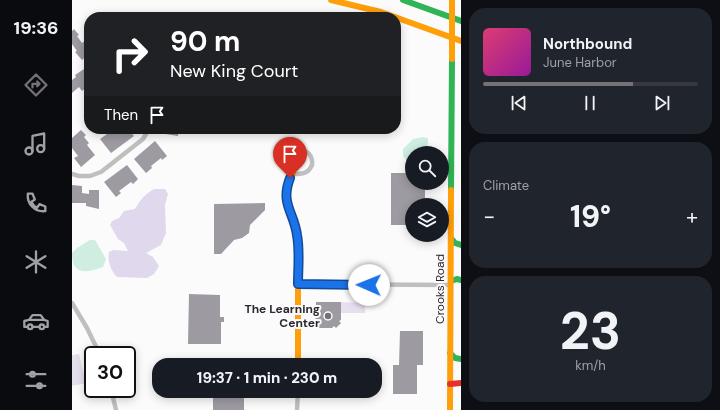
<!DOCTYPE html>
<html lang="en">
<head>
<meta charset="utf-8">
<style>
  :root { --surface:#171b24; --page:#20242c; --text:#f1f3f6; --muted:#9ea1a6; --line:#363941; --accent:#747276 }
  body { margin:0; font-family:"DM Sans",sans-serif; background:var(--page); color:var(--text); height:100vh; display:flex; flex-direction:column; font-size:15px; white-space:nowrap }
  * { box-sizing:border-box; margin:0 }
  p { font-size:13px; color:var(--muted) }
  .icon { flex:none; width:22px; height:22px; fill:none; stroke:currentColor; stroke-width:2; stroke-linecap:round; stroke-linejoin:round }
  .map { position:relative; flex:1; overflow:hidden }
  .drawer { display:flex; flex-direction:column; gap:8px; padding:8px; background:#0d0f14; width:259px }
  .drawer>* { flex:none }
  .guide { position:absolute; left:12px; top:12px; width:317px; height:122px; border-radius:16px; box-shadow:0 2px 10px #0003; background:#202124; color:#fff; overflow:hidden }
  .buttons { position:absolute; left:333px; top:146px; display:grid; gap:8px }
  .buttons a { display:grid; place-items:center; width:44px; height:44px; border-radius:50%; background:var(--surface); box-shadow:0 2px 10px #0003; font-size:20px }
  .speed { position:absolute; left:12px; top:346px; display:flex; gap:8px; font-size:20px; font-weight:700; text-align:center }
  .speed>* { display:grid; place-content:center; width:52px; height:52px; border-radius:50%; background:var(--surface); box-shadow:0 2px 10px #0003; line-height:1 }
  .speed .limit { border:2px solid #111; border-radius:6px; background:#fff; color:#111 }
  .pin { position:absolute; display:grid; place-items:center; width:34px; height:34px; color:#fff; margin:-41px -17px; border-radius:50% 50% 50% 0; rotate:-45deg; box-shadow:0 0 4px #0007 }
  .pin .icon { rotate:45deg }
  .me { position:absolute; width:44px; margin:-22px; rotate:271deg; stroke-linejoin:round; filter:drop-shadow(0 0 3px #0008) }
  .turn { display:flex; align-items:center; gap:14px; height:84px; padding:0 20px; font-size:18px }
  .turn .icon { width:52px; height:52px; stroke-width:2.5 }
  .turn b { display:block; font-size:28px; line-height:34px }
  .then { display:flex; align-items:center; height:38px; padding:0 20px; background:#0003; gap:8px; font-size:15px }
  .big { font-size:30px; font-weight:800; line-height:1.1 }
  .drawer .tile { flex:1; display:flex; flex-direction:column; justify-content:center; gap:6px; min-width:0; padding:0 14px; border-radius:16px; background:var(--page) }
  .drawer .dial { align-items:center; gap:0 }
  .dial b { font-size:52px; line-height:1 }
  .song { display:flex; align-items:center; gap:12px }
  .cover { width:48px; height:48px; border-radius:6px; background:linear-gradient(135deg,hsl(340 70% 55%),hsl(300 70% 35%)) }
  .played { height:4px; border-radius:2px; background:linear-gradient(90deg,var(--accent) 70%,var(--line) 70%) }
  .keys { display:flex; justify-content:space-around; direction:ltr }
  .heat { display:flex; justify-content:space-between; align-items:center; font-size:22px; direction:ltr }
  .trip { position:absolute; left:80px; top:358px; width:230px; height:40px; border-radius:16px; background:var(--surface); box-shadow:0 2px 10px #0003; font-weight:800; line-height:40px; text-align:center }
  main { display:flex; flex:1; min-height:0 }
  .tab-bar { display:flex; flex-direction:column; width:72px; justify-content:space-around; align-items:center; background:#090b0e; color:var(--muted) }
  .tab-bar .icon { width:28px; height:28px }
  .tab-bar .selected { color:var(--accent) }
  .tab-bar b { font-size:18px; color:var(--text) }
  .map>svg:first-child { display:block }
  .green { fill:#e6e0ee }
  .forest { fill:#e0d8ec }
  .water { fill:#cfede1 }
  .building { fill:#9d9aa1 }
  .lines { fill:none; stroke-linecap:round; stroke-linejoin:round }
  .street { stroke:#c0bfc0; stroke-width:4.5 }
  .fast { stroke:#30b455; stroke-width:6 }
  .slow { stroke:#ff9f0a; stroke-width:6 }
  .jam { stroke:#e5322d; stroke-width:6 }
  .slow-bridge { stroke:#ff9f0a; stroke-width:6 }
  .route-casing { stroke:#114b97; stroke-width:10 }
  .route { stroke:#1a73e8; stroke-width:7 }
  .poi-dot { fill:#747276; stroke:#fcfafd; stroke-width:1.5 }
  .labels { text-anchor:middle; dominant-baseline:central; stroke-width:4; stroke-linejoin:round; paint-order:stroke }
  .street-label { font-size:12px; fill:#2b292e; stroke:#fcfafd }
  .poi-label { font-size:12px; font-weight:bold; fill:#2b292e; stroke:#fcfafd; text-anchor:end }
</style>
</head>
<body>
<main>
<nav class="tab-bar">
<b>19:36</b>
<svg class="icon selected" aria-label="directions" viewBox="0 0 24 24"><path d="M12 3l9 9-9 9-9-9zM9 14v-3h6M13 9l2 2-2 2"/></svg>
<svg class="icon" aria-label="music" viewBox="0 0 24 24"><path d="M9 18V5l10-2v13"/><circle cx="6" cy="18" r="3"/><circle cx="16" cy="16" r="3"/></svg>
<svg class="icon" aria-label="phone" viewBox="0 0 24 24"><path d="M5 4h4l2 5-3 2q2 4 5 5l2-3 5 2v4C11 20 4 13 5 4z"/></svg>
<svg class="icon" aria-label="climate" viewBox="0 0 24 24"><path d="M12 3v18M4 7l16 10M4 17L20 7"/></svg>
<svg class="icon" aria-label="car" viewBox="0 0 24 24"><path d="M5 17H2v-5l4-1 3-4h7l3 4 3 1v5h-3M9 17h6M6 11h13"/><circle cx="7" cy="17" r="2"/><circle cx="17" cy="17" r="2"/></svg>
<svg class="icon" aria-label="filters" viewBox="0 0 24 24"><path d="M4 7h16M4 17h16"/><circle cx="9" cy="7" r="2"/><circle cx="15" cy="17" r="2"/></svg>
</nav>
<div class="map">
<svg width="389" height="410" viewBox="0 0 389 410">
  <rect width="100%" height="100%" fill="#fcfbfc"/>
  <g class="green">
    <polygon points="269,302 293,303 293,313 269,313"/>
    <polygon points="7,354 14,383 0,386 0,355"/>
  </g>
  <path class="forest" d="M82 189H93L96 194 93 205 94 233 89 245 74 253 81 257 87 266 82 274 75 278 45 277C39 270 35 262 37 252L41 250 56 251 52 243 46 239 38 225 40 221 47 218 52 211 63 209C68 200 73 194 82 189Z"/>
  <g class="water">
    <polygon points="351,137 356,138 356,141 355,153 340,153 340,162 335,161 331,156 331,149 341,139"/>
    <path d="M18 240H23L34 259 31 267C14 273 0 276 0 253L5 248Z"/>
  </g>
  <g class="building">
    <polygon points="2,29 7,35 5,36 10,43 14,40 17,44 17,54 10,60 3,52 5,51 0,44 0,31"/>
    <polygon points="12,69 17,75 17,85 10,91 7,87 0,93 0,80 4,77 3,75"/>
    <polygon points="42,129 56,129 62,136 39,153 28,139"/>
    <polygon points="87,129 107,129 106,136 87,133"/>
    <polygon points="9,130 14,135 12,137 17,143 15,145 23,155 9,167 2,158 6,156 0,148 0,138"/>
    <polygon points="83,141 95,156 90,160 89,158 79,166 80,168 74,173 62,159"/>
    <polygon points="55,165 66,179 61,184 59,182 47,191 49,193 44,197 32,182"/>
    <polygon points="319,173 340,173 340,183 353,183 353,205 340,205 340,225 319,225"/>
    <polygon points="0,185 10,186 10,193 17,194 17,190 27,190 27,209 14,206 14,203 0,203"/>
    <polygon points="193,203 193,210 178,225 177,233 170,238 162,240 149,254 142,254 142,204"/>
    <polygon points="117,294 148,295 148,317 152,317 152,322 149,322 149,344 116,344"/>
    <polygon points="244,302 269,302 269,320 267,321 269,323 264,328 262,326 260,328 243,328"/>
    <polygon points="328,331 351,331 351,365 345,365 345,394 321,394 321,365 327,365"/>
    <rect x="141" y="398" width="31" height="12"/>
  </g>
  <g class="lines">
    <g class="street">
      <path d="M227 150C236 150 241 156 240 165 236 174 230 174 221 174 213 166 215 153 227 150Z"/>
      <polyline points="0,174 7,176 18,176 29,172 71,139 77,129"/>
      <polyline points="226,284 379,285"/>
      <polyline points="0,303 15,328 28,355"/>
      <polyline points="39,389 44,410"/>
      <polyline points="225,410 226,391"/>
    </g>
    <g class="fast">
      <polyline points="331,0 389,21"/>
      <polyline points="379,190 380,59"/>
      <polyline points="379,238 383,243 389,245"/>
      <polyline points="379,281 385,279 389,280"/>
      <polyline points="378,353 383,358 389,359"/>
    </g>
    <g class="slow">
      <polyline points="259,0 309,12 389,41"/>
      <polyline points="221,174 216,184 214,196 226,239 226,365"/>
      <polyline points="378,410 379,190"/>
    </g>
    <polyline class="jam" points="378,384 389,383"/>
    <polyline class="slow-bridge" points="380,0 380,59"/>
  </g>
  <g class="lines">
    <defs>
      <path id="route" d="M218 178C208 204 222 212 225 235 228 251 226 268 226 284L297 285"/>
    </defs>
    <use href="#route" class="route-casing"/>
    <use href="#route" class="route"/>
  </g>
  <circle class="poi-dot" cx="256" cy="316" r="4"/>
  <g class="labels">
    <g class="street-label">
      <text transform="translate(368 289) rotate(-90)">Crooks Road</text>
    </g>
    <g class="poi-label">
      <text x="248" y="309">The Learning<tspan x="248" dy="14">Center</tspan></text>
    </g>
  </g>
</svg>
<div class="buttons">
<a><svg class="icon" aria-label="search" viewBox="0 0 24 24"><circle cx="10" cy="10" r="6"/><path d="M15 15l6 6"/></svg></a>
<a><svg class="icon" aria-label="layers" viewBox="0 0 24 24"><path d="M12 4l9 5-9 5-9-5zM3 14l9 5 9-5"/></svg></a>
</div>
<div class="speed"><div class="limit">30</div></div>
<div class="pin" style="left:218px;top:178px;background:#d93025"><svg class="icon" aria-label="arrive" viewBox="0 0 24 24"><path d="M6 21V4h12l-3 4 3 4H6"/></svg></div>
<svg class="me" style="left:297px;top:285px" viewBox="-20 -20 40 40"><circle r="19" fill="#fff"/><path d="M0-13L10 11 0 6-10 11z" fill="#1a73e8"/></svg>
<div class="trip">19:37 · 1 min · 230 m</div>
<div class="guide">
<div class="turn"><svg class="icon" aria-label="right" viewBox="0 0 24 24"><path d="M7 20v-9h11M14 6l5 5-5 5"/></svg><div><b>90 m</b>New King Court</div></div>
<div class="then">Then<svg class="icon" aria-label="arrive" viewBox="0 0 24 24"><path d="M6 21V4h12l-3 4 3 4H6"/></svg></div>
</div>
</div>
<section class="drawer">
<div class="tile">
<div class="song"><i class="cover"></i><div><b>Northbound</b><p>June Harbor</p></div></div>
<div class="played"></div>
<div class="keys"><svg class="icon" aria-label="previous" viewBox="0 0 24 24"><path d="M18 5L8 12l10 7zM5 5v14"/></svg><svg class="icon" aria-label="pause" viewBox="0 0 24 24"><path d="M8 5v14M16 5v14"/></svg><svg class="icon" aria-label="next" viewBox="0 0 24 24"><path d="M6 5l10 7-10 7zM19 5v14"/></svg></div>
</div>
<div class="tile"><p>Climate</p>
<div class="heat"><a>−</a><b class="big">19°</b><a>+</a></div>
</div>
<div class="tile dial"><b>23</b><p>km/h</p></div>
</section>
</main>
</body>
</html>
